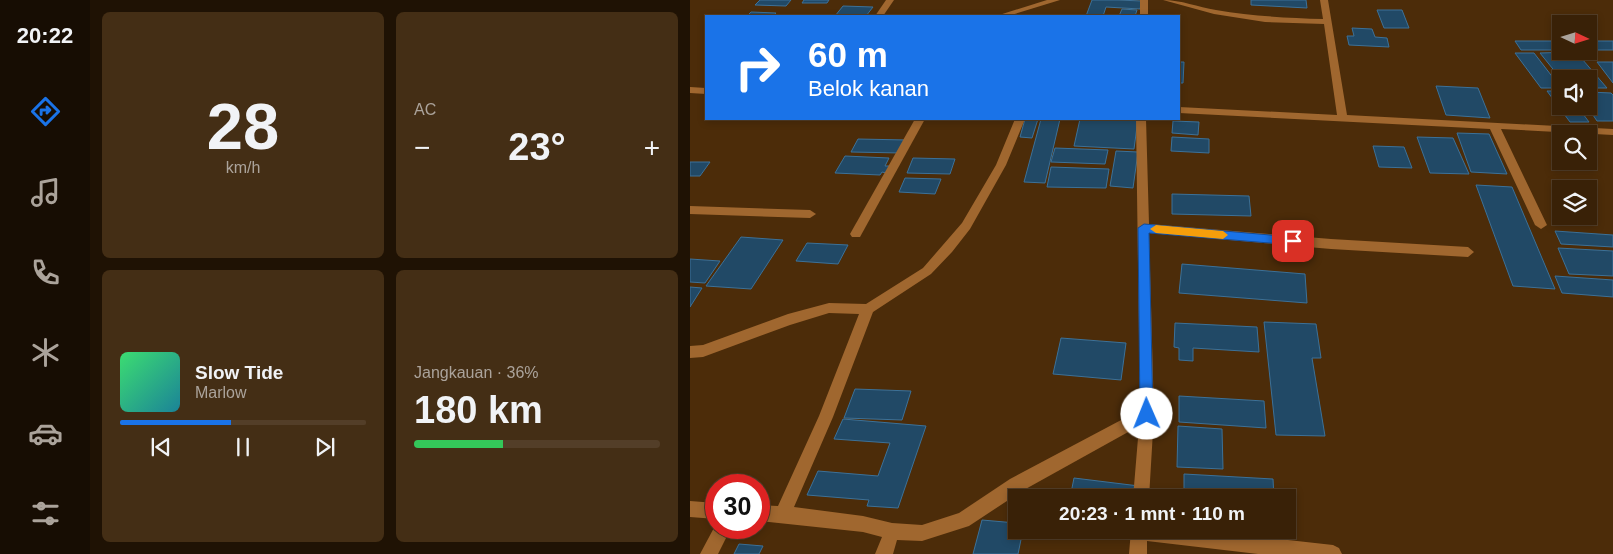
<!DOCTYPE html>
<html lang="id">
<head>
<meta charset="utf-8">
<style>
  :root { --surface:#392107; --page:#442e15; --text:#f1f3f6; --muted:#aba39b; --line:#533e28; --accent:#1a73e8 }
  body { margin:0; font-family:Arial,sans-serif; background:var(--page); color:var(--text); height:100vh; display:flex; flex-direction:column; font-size:19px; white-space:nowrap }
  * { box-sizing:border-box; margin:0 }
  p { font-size:16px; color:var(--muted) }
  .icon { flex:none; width:28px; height:28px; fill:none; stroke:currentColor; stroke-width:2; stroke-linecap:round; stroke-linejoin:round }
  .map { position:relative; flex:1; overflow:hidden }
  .panel { display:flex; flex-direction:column; gap:12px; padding:12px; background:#1f1204; width:600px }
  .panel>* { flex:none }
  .top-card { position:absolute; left:15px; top:15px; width:475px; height:105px; border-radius:0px; box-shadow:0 2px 8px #0003,0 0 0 1px var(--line); background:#1a73e8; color:#fff; overflow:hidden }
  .needle { width:32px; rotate:94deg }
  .fabs { position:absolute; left:862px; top:15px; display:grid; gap:10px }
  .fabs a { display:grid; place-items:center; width:45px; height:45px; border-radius:0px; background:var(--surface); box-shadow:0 2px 8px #0003,0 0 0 1px var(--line); font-size:25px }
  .speed { position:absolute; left:15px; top:474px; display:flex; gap:10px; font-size:25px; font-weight:700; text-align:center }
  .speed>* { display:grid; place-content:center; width:65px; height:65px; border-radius:50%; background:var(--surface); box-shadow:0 2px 8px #0003,0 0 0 1px var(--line); line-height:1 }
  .speed .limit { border:8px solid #d22; background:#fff; color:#111 }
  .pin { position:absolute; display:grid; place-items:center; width:42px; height:42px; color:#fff; margin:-21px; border-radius:10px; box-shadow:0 2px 8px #0006 }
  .me { position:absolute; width:55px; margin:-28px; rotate:359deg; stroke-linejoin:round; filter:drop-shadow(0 0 4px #0008) }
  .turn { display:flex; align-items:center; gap:18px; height:105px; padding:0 20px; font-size:22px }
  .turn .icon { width:65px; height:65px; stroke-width:2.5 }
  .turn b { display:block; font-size:35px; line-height:42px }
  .big { font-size:38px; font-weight:700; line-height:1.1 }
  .panel .card { flex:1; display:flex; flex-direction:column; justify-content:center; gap:8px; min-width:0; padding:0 18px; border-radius:8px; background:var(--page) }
  .panel .dial { align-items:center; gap:0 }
  .dial b { font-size:65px; line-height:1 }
  .song { display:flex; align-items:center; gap:15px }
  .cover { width:60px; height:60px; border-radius:8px; background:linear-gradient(135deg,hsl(140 70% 55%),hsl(190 70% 35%)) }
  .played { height:5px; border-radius:2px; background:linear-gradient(90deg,var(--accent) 45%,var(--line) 45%) }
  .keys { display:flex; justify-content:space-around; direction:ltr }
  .heat { display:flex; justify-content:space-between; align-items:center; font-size:28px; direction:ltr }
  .charge { height:8px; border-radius:4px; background:linear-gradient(90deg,#34c759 36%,var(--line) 0) }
  .panel .tiles { flex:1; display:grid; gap:12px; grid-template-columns:repeat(2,1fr) }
  .trip { position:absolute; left:318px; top:489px; width:288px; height:50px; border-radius:0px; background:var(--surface); box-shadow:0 2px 8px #0003,0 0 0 1px var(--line); font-weight:700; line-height:50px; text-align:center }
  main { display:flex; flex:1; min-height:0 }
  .tabs { display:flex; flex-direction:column; width:90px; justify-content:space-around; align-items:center; background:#170d03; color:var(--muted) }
  .tabs .icon { width:35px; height:35px }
  .tabs .selected { color:var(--accent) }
  .tabs b { font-size:22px; color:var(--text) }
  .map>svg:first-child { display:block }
  .building { fill:#214966; stroke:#3c7198 }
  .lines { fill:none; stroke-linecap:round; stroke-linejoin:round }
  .minor { fill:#a0672f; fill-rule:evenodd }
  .route { fill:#1a73e8; stroke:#114b97 }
  .slow { fill:#f59e0b }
</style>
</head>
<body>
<main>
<nav class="tabs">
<b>20:22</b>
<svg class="icon selected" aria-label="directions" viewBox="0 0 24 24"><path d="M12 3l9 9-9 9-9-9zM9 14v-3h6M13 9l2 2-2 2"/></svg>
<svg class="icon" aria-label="music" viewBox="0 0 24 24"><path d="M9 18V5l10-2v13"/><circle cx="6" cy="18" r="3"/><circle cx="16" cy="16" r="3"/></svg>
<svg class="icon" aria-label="phone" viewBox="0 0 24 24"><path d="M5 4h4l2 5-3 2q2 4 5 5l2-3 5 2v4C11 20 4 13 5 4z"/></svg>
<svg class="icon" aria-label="climate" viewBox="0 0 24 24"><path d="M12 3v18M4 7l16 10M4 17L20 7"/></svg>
<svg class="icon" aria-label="car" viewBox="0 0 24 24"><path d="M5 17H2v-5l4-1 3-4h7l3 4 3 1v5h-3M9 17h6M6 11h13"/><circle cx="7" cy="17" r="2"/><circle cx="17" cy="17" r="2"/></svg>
<svg class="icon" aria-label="filters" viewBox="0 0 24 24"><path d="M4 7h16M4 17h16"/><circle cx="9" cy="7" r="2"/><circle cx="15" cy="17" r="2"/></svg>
</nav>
<section class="panel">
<div class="tiles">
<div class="card dial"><b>28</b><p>km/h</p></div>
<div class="card"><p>AC</p>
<div class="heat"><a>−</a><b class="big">23°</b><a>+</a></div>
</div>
<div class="card">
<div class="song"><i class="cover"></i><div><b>Slow Tide</b><p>Marlow</p></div></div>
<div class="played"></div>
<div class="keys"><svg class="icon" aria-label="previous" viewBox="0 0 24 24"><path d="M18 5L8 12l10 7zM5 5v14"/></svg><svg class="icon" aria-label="pause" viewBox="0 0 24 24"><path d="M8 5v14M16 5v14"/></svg><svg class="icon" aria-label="next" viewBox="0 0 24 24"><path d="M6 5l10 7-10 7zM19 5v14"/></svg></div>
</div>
<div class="card"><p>Jangkauan · 36%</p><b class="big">180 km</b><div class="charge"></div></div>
</div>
</section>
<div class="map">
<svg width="923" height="554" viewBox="0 0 923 554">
  <rect width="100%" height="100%" fill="#4c2c09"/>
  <g class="building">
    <polygon points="70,0 101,0 96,6 65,5"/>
    <polygon points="114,0 139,0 137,3 112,3"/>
    <polygon points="402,0 428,0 452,1 450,9 416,7 413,16 396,16"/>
    <polygon points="561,0 616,0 617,8 561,5"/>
    <polygon points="153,6 183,7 176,16 145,16"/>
    <polygon points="432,9 447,10 445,16 429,16"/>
    <polygon points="687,10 712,10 719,28 694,28"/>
    <polygon points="61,12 86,13 83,16 57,16"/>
    <polygon points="662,28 682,29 685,37 697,38 699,47 659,45 657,36 664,36"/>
    <polygon points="825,41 871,41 871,50 831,50"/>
    <rect x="899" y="41" width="24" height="9"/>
    <polygon points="886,52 917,88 899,88 899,79 871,79 850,53"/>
    <polygon points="825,53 844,53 871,88 851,88"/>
    <polygon points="489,62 494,62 493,83 489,83"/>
    <polygon points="907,62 923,62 923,83"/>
    <polygon points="746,86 788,88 800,118 756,115"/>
    <polygon points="857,91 871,91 871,106 887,106 899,122 880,122"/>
    <polygon points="899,92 921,93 923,95 923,121 907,121 897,106 899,106"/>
    <polygon points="335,119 348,119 342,138 330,137"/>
    <polygon points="351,119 370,119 355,183 334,182"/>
    <polygon points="390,119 448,119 444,149 384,146"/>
    <polygon points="483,121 509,122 508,135 482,133"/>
    <polygon points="767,133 799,134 817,174 781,172"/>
    <polygon points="482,137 519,139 519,153 481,151"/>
    <polygon points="727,137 763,138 779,174 740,173"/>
    <polygon points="168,139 217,140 211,153 161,152"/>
    <polygon points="683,146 714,147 722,168 689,167"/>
    <polygon points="365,148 418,150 415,164 361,162"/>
    <polygon points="426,151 448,152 443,188 420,186"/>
    <polygon points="155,156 199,158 195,166 200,166 196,173 192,172 190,175 145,173"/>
    <polygon points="223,158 265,159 260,174 217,173"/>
    <polygon points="0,162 20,162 10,176 0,176"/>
    <polygon points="361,167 419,169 416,188 357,187"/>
    <polygon points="215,178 251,179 245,194 209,192"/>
    <polygon points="786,185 822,187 865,289 823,286"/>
    <polygon points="482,194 559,196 561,216 482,214"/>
    <polygon points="865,231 923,235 923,247 871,244"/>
    <polygon points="51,237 93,240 61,289 16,286"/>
    <polygon points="117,243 158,245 148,264 106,261"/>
    <polygon points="868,248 923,251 923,276 879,274"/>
    <polygon points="0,259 30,261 15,283 0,282"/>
    <polygon points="492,264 615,274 617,303 489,293"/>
    <polygon points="865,276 923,280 923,297 872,293"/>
    <polygon points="0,287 12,288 0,307"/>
    <polygon points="574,322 626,324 631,358 622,358 635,436 586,435"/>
    <polygon points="485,323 567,327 569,352 503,348 503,361 489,360 489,348 484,347"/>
    <polygon points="371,338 436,343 431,380 363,374"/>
    <polygon points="165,389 221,391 212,420 154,418"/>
    <polygon points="489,396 574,401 576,428 489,422"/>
    <polygon points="153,419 236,426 208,508 177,506 179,500 117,495 128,471 188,476 200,443 144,439"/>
    <polygon points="488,426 532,429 533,469 487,467"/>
    <polygon points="494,474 583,479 584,498 494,492"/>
    <polygon points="384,478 449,486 447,498 380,498"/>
    <polygon points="487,494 535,498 487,498"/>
    <polygon points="292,520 326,523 326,530 333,530 328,554 283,554"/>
    <polygon points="49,544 73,546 69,554 44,554"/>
  </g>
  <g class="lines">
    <g class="minor">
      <polygon points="196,0 204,0 193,16 185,16"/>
      <polygon points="357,0 370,0 318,16 306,16"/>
      <rect x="450" y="0" width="8" height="16"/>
      <path d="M473 0C491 0 508 7 526 10 561 16 597 18 633 19L630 0H638L657 115 923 129V135L811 129 857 225 851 229 845 225 800 129 489 113V107L647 115 634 24 575 22 524 14Z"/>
      <polygon points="0,87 16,88 16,94 0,93"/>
      <polygon points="225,119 235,119 170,237 162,237 160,234"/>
      <polygon points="325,119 335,119 316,165 280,229 262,252 241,274 183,312 143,417 104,507 173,516 202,523 232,525 269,513 320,479 450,410 446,119 456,119 459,224 641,239 778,247 784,252 778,257 641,249 459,233 464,414 459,498 443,498 449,426 332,491 279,526 232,541 207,540 203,554 185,554 192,537 173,532 69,521 69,505 88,506 129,416 169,314 139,313 100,325 13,357 0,358 0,346 13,345 98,314 139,303 176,304 233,268 272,223 306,165"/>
      <polygon points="0,206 120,210 126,214 120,218 0,214"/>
      <polygon points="0,501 26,503 26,519 0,517"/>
      <polygon points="26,524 26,528 41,528 28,554 10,554"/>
      <polygon points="441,530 506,530 643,545 649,548 652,554 568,554 457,541 457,554 439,554"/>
    </g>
  </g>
  <polygon class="route" points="454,224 603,237 609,241 603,245 459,233 463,414 462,419 457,421 452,419 450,414 448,228"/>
  <polygon class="slow" points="466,225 533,231 538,235 533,239 466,233 460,229"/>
</svg>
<div class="fabs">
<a><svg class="needle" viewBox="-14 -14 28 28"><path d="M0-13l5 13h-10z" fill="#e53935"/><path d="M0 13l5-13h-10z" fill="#aba39b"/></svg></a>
<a><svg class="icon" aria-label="sound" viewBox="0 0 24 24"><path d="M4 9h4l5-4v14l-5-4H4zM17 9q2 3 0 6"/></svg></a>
<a><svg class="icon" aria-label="search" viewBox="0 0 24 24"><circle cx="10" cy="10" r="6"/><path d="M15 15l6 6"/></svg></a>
<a><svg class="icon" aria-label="layers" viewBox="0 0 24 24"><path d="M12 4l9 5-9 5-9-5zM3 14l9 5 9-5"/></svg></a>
</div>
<div class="speed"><div class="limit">30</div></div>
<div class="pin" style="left:603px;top:241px;background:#d93025"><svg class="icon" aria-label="arrive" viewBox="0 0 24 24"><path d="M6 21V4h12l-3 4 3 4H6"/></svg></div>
<svg class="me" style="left:457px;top:414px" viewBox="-20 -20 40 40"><circle r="19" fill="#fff"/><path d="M0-13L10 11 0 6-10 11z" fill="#1a73e8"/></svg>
<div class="trip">20:23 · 1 mnt · 110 m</div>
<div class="top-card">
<div class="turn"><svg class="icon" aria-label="right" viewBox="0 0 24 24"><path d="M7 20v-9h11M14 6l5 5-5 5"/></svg><div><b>60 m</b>Belok kanan</div></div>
</div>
</div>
</main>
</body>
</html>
